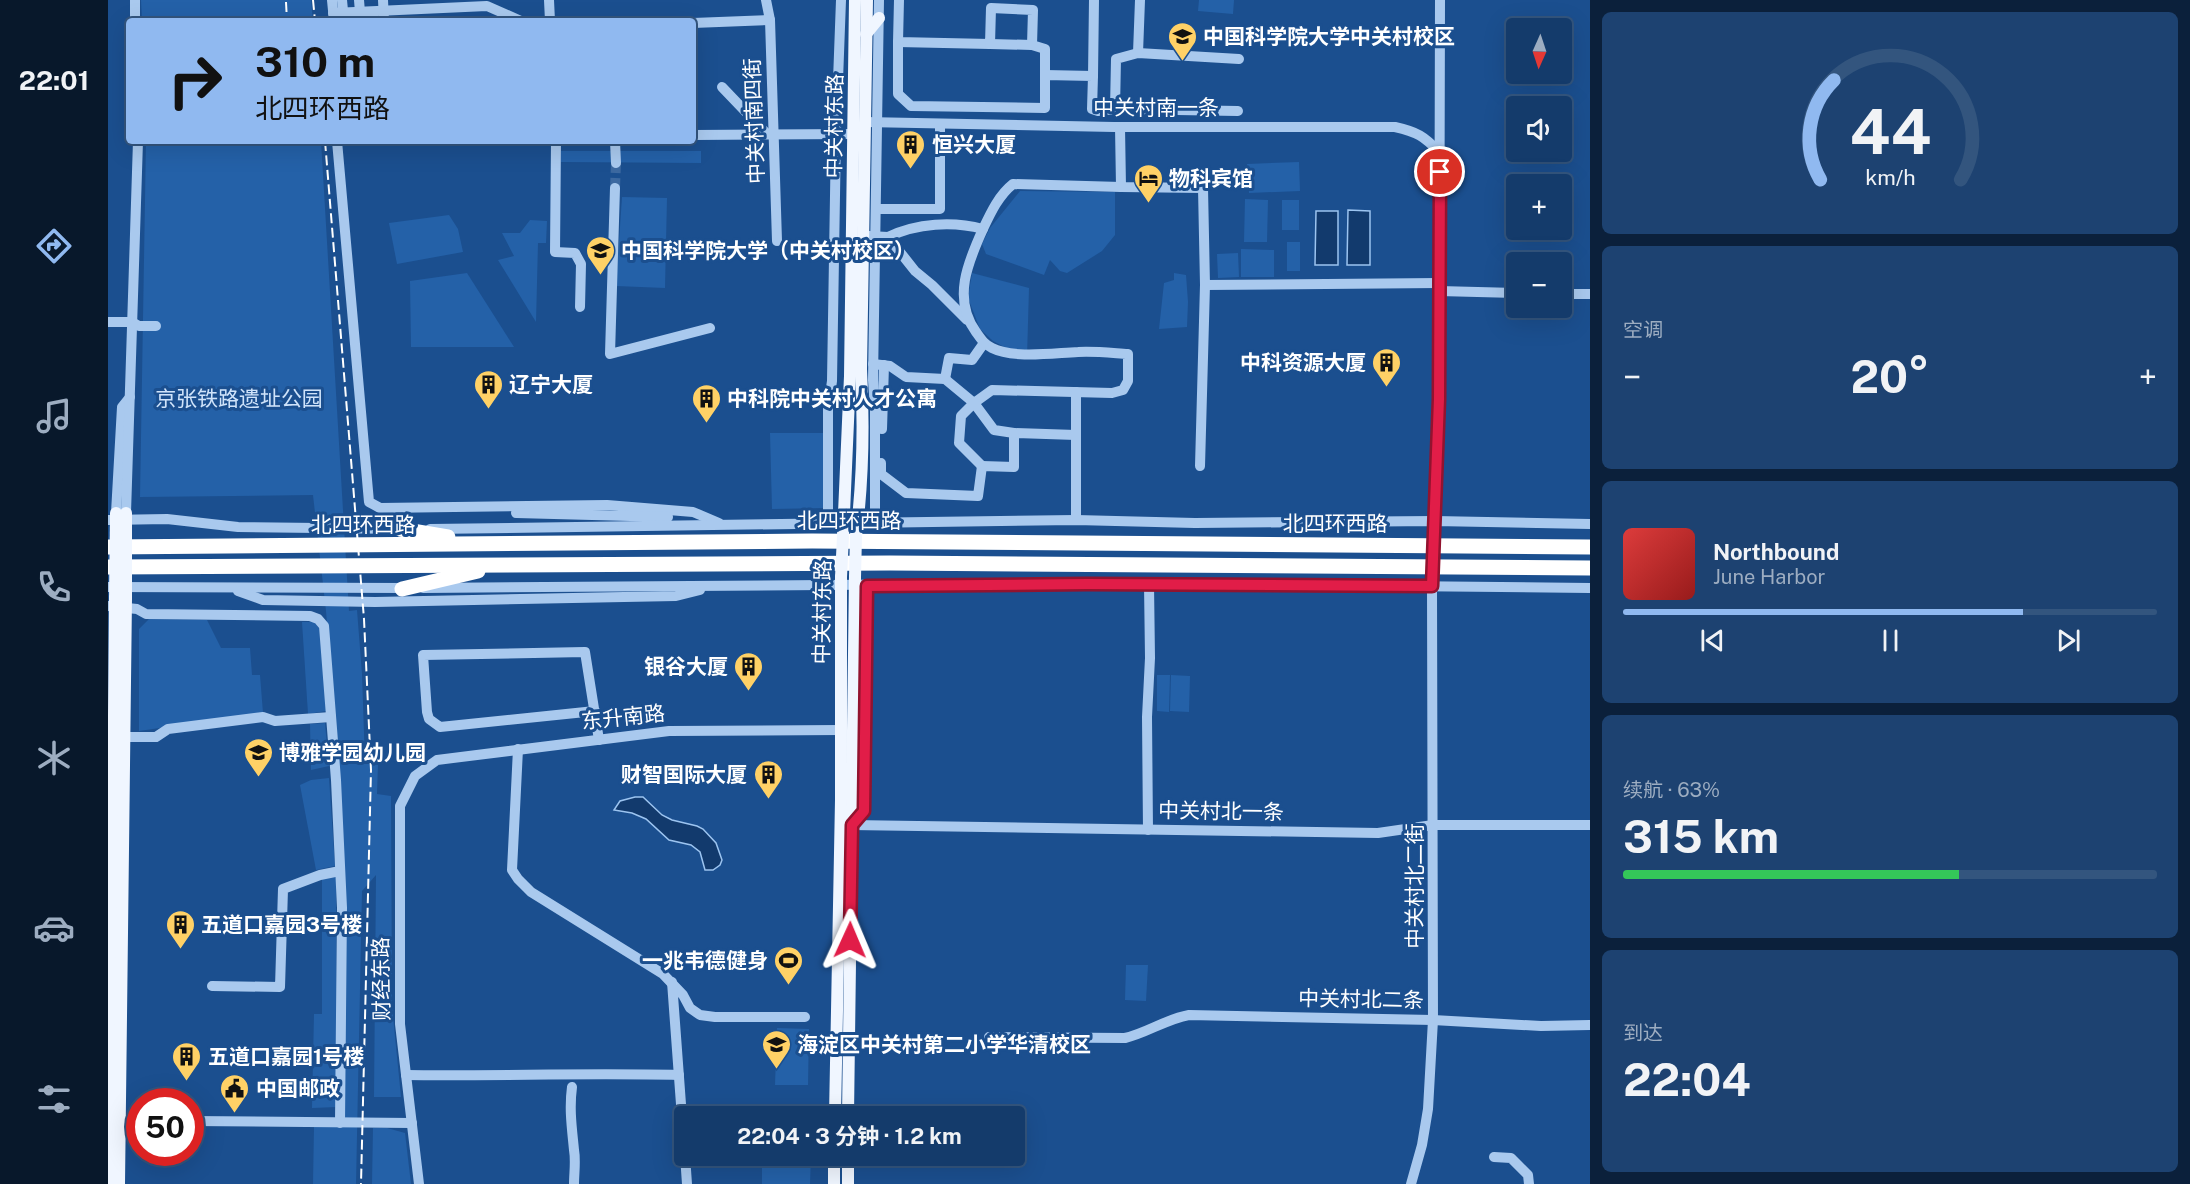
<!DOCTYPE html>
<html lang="zh">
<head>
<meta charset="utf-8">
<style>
  :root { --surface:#143b6b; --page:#1d4271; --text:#f1f3f6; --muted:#9dadc1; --line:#33557e; --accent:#90b9f0 }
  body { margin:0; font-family:"Public Sans","Noto Sans SC",sans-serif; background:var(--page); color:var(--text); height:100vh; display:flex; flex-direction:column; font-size:22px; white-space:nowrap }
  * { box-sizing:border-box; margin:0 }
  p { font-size:20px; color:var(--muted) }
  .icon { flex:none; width:33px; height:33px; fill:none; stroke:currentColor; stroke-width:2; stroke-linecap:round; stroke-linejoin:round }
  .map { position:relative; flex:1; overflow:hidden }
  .sheet { display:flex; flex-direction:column; gap:12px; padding:12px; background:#0b203b; width:600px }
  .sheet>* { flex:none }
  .banner { position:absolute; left:18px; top:18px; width:570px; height:126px; border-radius:6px; box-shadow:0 6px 24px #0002,0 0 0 2px var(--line); background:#90b9f0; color:#111; overflow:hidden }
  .needle { width:39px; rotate:183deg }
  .controls { position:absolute; left:1398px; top:18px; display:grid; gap:12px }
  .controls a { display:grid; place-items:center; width:66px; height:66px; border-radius:6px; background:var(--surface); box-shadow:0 6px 24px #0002,0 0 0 2px var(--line); font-size:30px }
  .speed { position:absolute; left:18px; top:1088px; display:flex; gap:12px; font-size:30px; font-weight:700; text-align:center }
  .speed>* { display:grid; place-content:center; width:78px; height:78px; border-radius:50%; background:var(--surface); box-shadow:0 6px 24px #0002,0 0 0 2px var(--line); line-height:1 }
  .speed .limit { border:9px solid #d22; background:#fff; color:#111 }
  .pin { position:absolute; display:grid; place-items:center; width:51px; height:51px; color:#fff; margin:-26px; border:3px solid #fff; border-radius:50%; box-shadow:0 2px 6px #0007 }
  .me { position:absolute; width:66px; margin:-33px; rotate:1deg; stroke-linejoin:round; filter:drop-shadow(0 0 4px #0008) }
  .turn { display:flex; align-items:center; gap:21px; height:126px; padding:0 30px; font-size:27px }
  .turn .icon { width:78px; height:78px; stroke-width:2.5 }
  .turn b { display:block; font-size:42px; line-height:51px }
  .big { font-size:45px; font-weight:700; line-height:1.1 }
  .sheet .widget { flex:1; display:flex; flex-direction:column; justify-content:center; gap:9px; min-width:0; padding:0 21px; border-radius:9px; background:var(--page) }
  .sheet .dial { align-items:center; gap:0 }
  .dial svg { height:156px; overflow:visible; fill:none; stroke:var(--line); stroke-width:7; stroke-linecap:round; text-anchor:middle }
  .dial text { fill:var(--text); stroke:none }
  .song { display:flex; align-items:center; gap:18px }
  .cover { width:72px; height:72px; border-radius:9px; background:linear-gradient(135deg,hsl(0 70% 55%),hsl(0 70% 35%)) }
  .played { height:6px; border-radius:3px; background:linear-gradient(90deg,var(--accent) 75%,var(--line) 75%) }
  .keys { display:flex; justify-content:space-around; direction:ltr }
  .heat { display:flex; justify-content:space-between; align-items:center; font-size:33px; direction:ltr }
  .charge { height:9px; border-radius:4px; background:linear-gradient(90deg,#34c759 63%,var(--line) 0) }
  .trip { position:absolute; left:566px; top:1106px; width:351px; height:60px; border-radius:6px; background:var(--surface); box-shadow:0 6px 24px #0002,0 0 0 2px var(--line); font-weight:700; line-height:60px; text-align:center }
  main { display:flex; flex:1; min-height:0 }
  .tab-bar { display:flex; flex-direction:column; width:108px; justify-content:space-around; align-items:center; background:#08182b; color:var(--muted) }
  .tab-bar .icon { width:42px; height:42px }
  .tab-bar .selected { color:var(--accent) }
  .tab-bar b { font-size:27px; color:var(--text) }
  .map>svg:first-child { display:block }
  .green { fill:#2461a8 }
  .water { fill:#123a6d; stroke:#9cc4f0; stroke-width:1.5 }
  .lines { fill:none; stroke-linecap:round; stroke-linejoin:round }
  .minor-tunnel { stroke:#3d69a0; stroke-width:10; stroke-dasharray:10 5; stroke-linecap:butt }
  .minor { stroke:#a9c9ee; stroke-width:10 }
  .major { stroke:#f0f6ff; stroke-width:12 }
  .highway { stroke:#fff; stroke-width:15 }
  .rail { stroke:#fff; stroke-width:2; stroke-dasharray:10 4.5; stroke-linecap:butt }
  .minor-bridge { stroke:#a9c9ee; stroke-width:10 }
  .major-bridge { stroke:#f0f6ff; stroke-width:12 }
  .route-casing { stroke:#92132f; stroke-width:15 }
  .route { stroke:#e11d48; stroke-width:10 }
  .labels { text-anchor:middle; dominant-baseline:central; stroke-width:6; stroke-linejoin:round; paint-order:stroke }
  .poi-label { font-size:21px; font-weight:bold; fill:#fff; stroke:#1b4f8f; text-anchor:start }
  .street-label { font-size:21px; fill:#fff; stroke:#1b4f8f }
  .park-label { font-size:21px; fill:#cfe3fa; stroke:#1b4f8f }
</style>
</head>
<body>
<main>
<nav class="tab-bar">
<b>22:01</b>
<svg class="icon selected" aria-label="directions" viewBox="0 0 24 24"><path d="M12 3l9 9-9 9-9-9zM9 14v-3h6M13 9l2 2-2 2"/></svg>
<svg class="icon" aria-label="music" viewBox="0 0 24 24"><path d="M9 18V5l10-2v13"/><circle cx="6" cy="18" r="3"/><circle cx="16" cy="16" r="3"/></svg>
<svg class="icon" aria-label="phone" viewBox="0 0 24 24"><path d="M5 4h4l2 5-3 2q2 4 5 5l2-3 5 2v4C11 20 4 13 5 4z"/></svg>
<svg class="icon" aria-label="climate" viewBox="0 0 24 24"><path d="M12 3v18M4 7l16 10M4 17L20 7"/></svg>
<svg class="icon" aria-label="car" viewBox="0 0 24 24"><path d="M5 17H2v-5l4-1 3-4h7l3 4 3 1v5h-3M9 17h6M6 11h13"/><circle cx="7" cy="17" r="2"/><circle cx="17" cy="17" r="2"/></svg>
<svg class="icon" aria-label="filters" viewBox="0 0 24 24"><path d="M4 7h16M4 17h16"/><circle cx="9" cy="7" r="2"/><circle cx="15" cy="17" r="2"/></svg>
</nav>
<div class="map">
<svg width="1482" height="1184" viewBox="0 0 1482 1184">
  <rect width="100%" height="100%" fill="#1b4f8f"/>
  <g class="green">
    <polygon points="33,0 203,0 205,21 34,21"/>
    <polygon points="1091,0 1126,0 1125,14 1090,11"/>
    <polygon points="38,141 213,141 241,611 249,610 254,674 257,764 270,764 269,794 283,796 284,1006 293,1097 266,1097 268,875 254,891 248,1184 205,1184 206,1127 233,1127 232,778 218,611 205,495 32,497"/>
    <polygon points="453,151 593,151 593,163 453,162"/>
    <polygon points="1191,162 1192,191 1141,193 1139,164"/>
    <polygon points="912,191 1007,192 1007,235 994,251 959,273 952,271 942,260 936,275 878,254 874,244 882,228"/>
    <polygon points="514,197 559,198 557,288 508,286"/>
    <polygon points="1137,199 1160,200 1159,242 1136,242"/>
    <rect x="1174" y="200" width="17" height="30"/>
    <polygon points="341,215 350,229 355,252 289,264 281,223"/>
    <polygon points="422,220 439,221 438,243 430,243 428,322 390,260 406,256 394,233 412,233"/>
    <rect x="1179" y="242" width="13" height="29"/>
    <polygon points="1133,249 1166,250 1166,277 1133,277"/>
    <polygon points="1130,253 1131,277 1110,278 1109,254"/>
    <polygon points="359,273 406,347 303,347 302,281"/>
    <polygon points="864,273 921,288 919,357 915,357 885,341 872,329 860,298"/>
    <polygon points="1066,273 1078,275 1080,302 1079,327 1051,329 1056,283 1066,280"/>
    <polygon points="662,433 719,433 717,508 664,509"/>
    <polygon points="41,619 99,620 113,648 142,648 144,675 152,675 155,713 31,731 31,629"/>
    <polygon points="194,622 206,622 213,630 218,711 200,714"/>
    <polygon points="1049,675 1062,675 1061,712 1049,711"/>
    <polygon points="1063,675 1082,676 1081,712 1062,711"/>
    <polygon points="217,723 221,766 203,770 202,724"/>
    <polygon points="221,778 227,866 208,870 192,785 203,780"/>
    <polygon points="228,877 229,1107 204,1108 206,1014 214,1014 214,879"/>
    <polygon points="1018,965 1040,965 1038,1001 1017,1000"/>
    <polygon points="669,1028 701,1029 700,1085 667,1085"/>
    <polygon points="265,1128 279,1128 297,1133 303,1184 264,1184"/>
    <polygon points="654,1155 703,1155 702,1184 654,1184"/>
  </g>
  <g class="water">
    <polygon points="1240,210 1262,211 1262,265 1239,265"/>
    <polygon points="1208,211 1230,211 1230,265 1207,265"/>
    <polygon points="527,797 535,797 554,815 564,820 589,826 595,829 608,843 614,860 612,865 605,870 597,870 592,852 583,845 561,840 538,819 524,813 506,810 512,801"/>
  </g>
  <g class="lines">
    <polyline class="minor-tunnel" points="507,188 508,163"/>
    <g class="minor">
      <polyline points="27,0 27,21"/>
      <polyline points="224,0 226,21"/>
      <polyline points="234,0 236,21"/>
      <polyline points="251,0 252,12"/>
      <polyline points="275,0 276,21"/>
      <polyline points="441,0 442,21"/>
      <polyline points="658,0 662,20 669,241"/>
      <polyline points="791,0 790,42 882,44 883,8 925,10 924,45 937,49 937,75"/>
      <polyline points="225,13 379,6 413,21"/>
      <polyline points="585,23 662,20"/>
      <polyline points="790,42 790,94 803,106 937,108 937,75 985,76 984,109 990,111 1007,109 1008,59 1030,53 1131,59"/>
      <polyline points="882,44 924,45"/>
      <polyline points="1030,53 1032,0"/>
      <polyline points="985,76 986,0"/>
      <polyline points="614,87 659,134"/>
      <polyline points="1007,109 1130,111"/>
      <path d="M757 122 1006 127H1287C1309 132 1316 136 1331 152"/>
      <polyline points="1012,127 1013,187 1095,188 1097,285 1331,283"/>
      <polyline points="585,135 745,134"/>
      <polyline points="229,141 261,502 272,508 499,505 585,512 611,523"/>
      <polyline points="448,141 447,252 467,253 473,264 472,307"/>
      <polyline points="507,141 508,163"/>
      <polyline points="507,188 502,354 602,328"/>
      <polyline points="768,209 832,209 832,124"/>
      <polyline points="761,236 780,237 807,271 824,285 859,320"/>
      <path d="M780 237C809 223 845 221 875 229"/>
      <polyline points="1331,291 1408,293"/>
      <polyline points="1454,294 1482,294"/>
      <polyline points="0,322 24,322 31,326 48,326"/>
      <path d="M765 364 782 366 798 377 837 379 866 403 884 390 1004 393 1015 390 1020 381V354C1004 353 986 351 970 352 945 353 906 359 884 348 876 344 873 339 868 332 844 299 860 262 875 229 883 212 891 195 905 184L1013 187"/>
      <polyline points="837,379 841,358 864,360 876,343"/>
      <polyline points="774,429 776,365"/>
      <polyline points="773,463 773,474 798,493 870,496 874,466 906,467 906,433 968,435"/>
      <polyline points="874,466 851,443 853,416 866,403 886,430 906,433"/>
      <polyline points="1092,466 1097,285"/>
      <polyline points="8,513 14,407 22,397"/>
      <polyline points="18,513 30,141"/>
      <polyline points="408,513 560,517"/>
      <polyline points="0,520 59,519 130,527 297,529"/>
      <polyline points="968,520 968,392"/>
      <polyline points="1327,521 1331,399 1332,0"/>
      <polyline points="720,522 720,409 724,381 728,134 733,0"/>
      <polyline points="767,523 767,409 765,380 771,0"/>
      <polyline points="322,529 968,520 1087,523 1327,521 1482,524"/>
      <polyline points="0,587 300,588"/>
      <polyline points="315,588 979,583 1482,588"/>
      <polyline points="130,591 155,600 267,602 568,596 592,590"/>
      <polyline points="0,606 29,609 38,614 202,616 210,619 216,626 228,780 234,908 232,1123"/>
      <polyline points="487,711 332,727 321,719 319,712 315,655 477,652 491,740"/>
      <polyline points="17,737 48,737 60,729 155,717 167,721 223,717"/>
      <polyline points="410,749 404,870 410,879 423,892 555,974 575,995 582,1008 592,1015 607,1017 697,1017"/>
      <polyline points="743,825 1270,833 1325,825 1482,825"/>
      <polyline points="743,825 756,811 758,586"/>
      <polyline points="1040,830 1039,717 1042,658 1041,584"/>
      <polyline points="564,982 576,1145"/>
      <polyline points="104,986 172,987 175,889 212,875 232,871"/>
      <path d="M881 1037 1017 1038C1039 1033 1058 1019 1081 1015L1325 1020 1433 1026 1482 1025"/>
      <path d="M298 1075C389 1076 480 1073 571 1075"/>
      <path d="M464 1087C461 1109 464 1129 466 1150 468 1161 466 1173 466 1184"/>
      <polyline points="12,1120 32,1120"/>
      <polyline points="82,1121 304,1123"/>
      <polyline points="577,1155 579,1184"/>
      <polyline points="1386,1157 1403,1158 1420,1175 1421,1184"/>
      <polyline points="311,1184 292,1024 292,806 307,776 329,760 561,731 733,730"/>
      <polyline points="1303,1184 1314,1145 1320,1109 1325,1020 1324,586"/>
    </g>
    <g class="major">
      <polyline points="758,34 771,18"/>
      <polyline points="735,536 742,376 747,0"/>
      <path d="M748 536C755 480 756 425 753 369L759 0"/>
      <polyline points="727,1116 733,800 733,577"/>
      <polyline points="740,1116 747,577"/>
      <polyline points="2,1184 7,598"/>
      <polyline points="11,1184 18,598"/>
      <polyline points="726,1184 726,1155"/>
      <polyline points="740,1184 740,1155"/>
    </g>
    <g class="highway">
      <polyline points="292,529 340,537"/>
      <polyline points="0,547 704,541 1482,547"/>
      <polyline points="0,567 782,563 1482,568"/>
      <polyline points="294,589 370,571"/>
    </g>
    <g class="rail">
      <polyline points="205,0 207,21"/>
      <polyline points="178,2 179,21"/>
      <polyline points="217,141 256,619 263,770 253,1184"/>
    </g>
    <polyline class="minor-bridge" points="1324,586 1327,521"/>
    <g class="major-bridge">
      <polyline points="733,577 735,536"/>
      <polyline points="747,577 748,536"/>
      <polyline points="7,598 8,513"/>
      <polyline points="18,598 18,513"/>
    </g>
  </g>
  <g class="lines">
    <defs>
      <polyline id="route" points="742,940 744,825 756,811 759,586 979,584 1324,586 1331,399 1332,172"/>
    </defs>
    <use href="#route" class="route-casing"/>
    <use href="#route" class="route"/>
  </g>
  <defs>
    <symbol id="university-pin" viewBox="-11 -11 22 30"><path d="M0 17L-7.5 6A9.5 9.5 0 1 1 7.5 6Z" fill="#ffd166" stroke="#1b4f8f"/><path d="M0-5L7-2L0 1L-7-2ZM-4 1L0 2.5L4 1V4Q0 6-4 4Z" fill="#111"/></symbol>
    <symbol id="building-pin" viewBox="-11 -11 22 30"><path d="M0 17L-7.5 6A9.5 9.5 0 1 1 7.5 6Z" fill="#ffd166" stroke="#1b4f8f"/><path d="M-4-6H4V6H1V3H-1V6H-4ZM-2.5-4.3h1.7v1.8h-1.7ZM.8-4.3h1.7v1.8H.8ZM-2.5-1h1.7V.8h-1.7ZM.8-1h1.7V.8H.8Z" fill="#111"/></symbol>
    <symbol id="hotel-pin" viewBox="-11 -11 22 30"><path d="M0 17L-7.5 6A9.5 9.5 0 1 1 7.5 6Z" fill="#ffd166" stroke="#1b4f8f"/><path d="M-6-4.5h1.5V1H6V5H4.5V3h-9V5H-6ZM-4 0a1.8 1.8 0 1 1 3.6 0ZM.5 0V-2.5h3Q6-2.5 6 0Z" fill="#111"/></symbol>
    <symbol id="school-pin" viewBox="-11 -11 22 30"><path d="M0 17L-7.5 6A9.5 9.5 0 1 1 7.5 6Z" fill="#ffd166" stroke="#1b4f8f"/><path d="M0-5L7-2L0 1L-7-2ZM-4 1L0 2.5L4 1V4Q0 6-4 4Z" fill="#111"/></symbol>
    <symbol id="stadium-pin" viewBox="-11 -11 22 30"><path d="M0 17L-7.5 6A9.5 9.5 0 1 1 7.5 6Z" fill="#ffd166" stroke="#1b4f8f"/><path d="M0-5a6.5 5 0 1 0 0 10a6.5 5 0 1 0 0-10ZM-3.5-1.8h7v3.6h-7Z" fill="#111"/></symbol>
    <symbol id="civic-pin" viewBox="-11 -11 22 30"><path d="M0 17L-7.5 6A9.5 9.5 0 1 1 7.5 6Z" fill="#ffd166" stroke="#1b4f8f"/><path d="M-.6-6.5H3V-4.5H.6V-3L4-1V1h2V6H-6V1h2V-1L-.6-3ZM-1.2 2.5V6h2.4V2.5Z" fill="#111"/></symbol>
  </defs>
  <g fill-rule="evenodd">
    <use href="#university-pin" x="1058" y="20" width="33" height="45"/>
    <use href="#building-pin" x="786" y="128" width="33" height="45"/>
    <use href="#hotel-pin" x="1024" y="162" width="33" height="45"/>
    <use href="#university-pin" x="476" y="234" width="33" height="45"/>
    <use href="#building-pin" x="1262" y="346" width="33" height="45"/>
    <use href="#building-pin" x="364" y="368" width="33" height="45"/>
    <use href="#building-pin" x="582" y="382" width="33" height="45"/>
    <use href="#building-pin" x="624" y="650" width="33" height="45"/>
    <use href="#school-pin" x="134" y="736" width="33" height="45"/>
    <use href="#building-pin" x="644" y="758" width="33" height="45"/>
    <use href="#building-pin" x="56" y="908" width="33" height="45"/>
    <use href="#stadium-pin" x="664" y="944" width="33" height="45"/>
    <use href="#school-pin" x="652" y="1028" width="33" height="45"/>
    <use href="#building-pin" x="62" y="1040" width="33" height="45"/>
    <use href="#civic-pin" x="110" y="1072" width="33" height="45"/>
  </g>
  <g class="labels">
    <g class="poi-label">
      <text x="1095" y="36">中国科学院大学中关村校区</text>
      <text x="824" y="144">恒兴大厦</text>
      <text x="1061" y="178">物科宾馆</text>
      <text x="513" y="250">中国科学院大学（中关村校区）</text>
      <text x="1258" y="362" text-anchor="end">中科资源大厦</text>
      <text x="401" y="384">辽宁大厦</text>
      <text x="619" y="398">中科院中关村人才公寓</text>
      <text x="620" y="666" text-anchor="end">银谷大厦</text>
      <text x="171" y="752">博雅学园幼儿园</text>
      <text x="639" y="774" text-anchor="end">财智国际大厦</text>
      <text x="93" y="924">五道口嘉园3号楼</text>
      <text x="660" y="960" text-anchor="end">一兆韦德健身</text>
      <text x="689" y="1044">海淀区中关村第二小学华清校区</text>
      <text x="100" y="1056">五道口嘉园1号楼</text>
      <text x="148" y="1088">中国邮政</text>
    </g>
    <g class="street-label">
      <text x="1048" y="107">中关村南一条</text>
      <text transform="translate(646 121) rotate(-92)">中关村南四街</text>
      <text transform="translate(726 126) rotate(-89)">中关村东路</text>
      <text x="741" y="520">北四环西路</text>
      <text x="1227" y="523">北四环西路</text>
      <text x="255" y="524">北四环西路</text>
      <text transform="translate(714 612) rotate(-89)">中关村东路</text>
      <text transform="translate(515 717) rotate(-6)">东升南路</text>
      <text transform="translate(1113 811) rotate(1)">中关村北一条</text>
      <text transform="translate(1306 886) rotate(-90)">中关村北二街</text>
      <text transform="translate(273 979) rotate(-91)">财经东路</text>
      <text transform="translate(1253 999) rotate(1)">中关村北二条</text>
    </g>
    <g class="park-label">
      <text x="131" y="398">京张铁路遗址公园</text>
    </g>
  </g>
</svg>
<div class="controls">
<a><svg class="needle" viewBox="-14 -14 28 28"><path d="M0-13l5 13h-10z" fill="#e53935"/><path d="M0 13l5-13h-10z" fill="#9dadc1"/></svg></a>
<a><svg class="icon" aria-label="sound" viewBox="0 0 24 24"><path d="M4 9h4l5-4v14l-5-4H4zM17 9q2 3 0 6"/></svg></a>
<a>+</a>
<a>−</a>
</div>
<div class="speed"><div class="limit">50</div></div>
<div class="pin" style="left:1332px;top:172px;background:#d93025"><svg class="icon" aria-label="arrive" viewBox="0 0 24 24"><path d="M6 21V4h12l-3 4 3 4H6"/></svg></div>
<svg class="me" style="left:742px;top:940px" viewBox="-20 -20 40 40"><path d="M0-17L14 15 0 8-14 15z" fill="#e11d48" stroke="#fff" stroke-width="4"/></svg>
<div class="trip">22:04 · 3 分钟 · 1.2 km</div>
<div class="banner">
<div class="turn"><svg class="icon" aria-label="right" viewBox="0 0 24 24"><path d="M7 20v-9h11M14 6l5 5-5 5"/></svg><div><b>310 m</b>北四环西路</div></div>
</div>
</div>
<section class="sheet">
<div class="widget dial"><svg viewBox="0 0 100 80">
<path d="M14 69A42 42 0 1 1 86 69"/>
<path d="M14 69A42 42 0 0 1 21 18" stroke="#90b9f0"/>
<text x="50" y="56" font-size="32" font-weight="700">44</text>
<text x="50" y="72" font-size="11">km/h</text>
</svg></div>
<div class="widget"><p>空调</p>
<div class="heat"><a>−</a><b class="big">20°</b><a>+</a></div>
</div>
<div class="widget">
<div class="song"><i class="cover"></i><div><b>Northbound</b><p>June Harbor</p></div></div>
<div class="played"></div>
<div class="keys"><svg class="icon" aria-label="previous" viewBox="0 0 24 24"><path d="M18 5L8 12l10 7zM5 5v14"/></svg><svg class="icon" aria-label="pause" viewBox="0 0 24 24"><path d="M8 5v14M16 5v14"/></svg><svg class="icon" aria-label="next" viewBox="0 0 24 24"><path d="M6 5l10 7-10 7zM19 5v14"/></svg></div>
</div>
<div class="widget"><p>续航 · 63%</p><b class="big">315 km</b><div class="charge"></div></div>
<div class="widget"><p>到达</p><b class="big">22:04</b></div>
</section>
</main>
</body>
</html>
